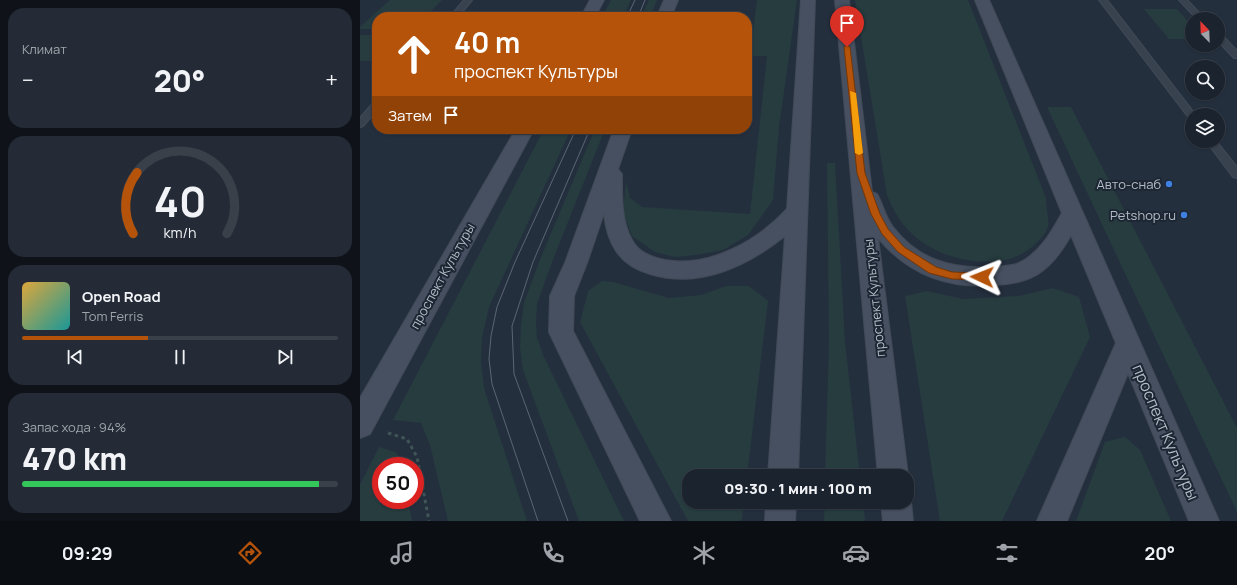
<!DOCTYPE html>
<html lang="ru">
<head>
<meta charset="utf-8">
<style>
  :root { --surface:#1b232e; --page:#242b36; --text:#f1f3f6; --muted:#a0a4aa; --line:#39404a; --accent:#b45309 }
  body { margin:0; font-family:Manrope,sans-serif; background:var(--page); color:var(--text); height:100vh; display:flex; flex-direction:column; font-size:15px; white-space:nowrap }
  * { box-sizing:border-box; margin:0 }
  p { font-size:13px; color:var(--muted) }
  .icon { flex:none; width:22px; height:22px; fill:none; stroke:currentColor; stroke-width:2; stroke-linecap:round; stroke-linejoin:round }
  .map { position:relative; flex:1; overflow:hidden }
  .side { display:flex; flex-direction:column; gap:8px; padding:8px; background:#0f1319; width:360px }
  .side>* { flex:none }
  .guide { position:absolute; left:12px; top:12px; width:380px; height:122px; border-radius:16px; box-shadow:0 1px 3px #0004,0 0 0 1px var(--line); background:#b45309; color:#fff; overflow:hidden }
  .needle { width:26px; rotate:337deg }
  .tools { position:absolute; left:825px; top:12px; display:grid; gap:8px }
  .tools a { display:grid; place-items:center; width:40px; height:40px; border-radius:50%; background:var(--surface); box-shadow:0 1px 3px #0004,0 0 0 1px var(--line); font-size:20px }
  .speed { position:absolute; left:12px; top:457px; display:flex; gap:8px; font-size:20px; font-weight:700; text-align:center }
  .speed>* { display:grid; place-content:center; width:52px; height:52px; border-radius:50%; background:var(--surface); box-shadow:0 1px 3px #0004,0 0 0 1px var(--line); line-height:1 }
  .speed .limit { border:6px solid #d22; background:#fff; color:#111 }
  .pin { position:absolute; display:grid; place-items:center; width:34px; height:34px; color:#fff; margin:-41px -17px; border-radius:50% 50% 50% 0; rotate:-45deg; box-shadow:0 0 4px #0007 }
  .pin .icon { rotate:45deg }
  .me { position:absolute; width:44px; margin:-22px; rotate:272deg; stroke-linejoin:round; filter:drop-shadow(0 0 3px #0008) }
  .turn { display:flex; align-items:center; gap:14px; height:84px; padding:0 16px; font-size:18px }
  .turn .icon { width:52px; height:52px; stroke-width:2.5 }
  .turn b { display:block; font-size:28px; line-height:34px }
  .then { display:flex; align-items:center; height:38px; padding:0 16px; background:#0003; gap:8px; font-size:15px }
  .big { font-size:30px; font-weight:800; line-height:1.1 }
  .side .card { flex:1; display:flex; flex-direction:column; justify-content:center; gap:6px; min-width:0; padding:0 14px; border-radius:16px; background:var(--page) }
  .side .dial { align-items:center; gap:0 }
  .dial svg { height:104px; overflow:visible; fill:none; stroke:var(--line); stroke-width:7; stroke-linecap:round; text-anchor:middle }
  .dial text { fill:var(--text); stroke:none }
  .song { display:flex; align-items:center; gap:12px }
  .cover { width:48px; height:48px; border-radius:6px; background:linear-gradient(135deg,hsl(40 70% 55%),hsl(180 70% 35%)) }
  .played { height:4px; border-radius:2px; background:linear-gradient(90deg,var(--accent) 40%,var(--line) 40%) }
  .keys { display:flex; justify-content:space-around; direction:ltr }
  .heat { display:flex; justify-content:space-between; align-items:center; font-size:22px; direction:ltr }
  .charge { height:6px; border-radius:3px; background:linear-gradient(90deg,#34c759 94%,var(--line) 0) }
  .trip { position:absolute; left:322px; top:469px; width:232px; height:40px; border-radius:16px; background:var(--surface); box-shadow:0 1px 3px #0004,0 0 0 1px var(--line); font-weight:800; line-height:40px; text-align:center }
  .menu { display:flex; height:64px; justify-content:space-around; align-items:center; background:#0b0e12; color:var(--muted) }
  .menu .icon { width:28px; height:28px }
  .menu .active { color:var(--accent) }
  .menu b { font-size:18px; color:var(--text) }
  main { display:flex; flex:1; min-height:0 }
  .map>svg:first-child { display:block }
  .green { fill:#263c3f }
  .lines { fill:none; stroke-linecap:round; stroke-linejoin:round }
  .lane-casing { stroke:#414a57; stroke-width:2 }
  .secondary-casing { stroke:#414a57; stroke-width:2 }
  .path { stroke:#3f5557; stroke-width:3; stroke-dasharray:3.5 3.5; stroke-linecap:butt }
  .lane { fill:#38414e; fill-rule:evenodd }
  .secondary { fill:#465061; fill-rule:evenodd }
  .tram { stroke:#5a6575; stroke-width:1 }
  .route { fill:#b45309; stroke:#753606 }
  .slow { fill:#f59e0b }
  .shop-dot { fill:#3f7fe0; stroke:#1d2633; stroke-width:1.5 }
  .labels { text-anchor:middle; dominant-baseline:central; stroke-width:4; stroke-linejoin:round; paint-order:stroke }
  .poi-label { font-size:13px; fill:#b4bcc9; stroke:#1d2633; text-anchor:end }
  .street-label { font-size:13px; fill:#b4bcc9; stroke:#1d2633 }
  .near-street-label { font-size:16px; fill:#b4bcc9; stroke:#1d2633 }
</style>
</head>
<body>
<main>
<section class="side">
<div class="card"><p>Климат</p>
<div class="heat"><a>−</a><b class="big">20°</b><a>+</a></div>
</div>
<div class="card dial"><svg viewBox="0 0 100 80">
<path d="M14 69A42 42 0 1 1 86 69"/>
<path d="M14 69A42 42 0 0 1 17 22" stroke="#b45309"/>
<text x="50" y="56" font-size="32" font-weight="700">40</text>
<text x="50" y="72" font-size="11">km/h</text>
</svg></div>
<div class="card">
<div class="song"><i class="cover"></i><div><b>Open Road</b><p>Tom Ferris</p></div></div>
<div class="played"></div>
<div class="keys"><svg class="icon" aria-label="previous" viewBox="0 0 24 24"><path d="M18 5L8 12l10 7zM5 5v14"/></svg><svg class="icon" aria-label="pause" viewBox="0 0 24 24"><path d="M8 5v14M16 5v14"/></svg><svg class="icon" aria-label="next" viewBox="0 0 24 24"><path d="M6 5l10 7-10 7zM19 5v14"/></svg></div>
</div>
<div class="card"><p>Запас хода · 94%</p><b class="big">470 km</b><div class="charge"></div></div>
</section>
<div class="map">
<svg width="877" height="521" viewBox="0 0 877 521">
  <rect width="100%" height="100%" fill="#242f3e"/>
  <g class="green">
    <polygon points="30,0 82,0 65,17 17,17 17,29 0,29 0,27"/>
    <polygon points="251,0 271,0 263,17 242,17"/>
    <polygon points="289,0 297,0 290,17 281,17"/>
    <polygon points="397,0 437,0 419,127 413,200 388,235 363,250 336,255 315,257 295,252 272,236 263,212 266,181 270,198 282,207 390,214 407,56 390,56"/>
    <path d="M495 0H608L686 198C686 207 689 217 688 226 687 232 681 239 676 243 650 271 599 264 568 246 548 234 535 216 527 195Z"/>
    <polygon points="784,9 817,9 832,26 832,39 809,39"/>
    <rect x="0" y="35" width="17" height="26"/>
    <polygon points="687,107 711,107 877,428 877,512"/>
    <polygon points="184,129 211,129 129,307 122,338 121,362 124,388 167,521 88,521 70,445 61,423 33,420"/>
    <polygon points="235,129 245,129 192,262 177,304 176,322 177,338 184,357 264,521 219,521 163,370 160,347 161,326 164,303 179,262"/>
    <polygon points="467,163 475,163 485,342 500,476 465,476 469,342"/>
    <polygon points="242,281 253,282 309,298 341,295 366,286 389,286 408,301 387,476 329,476 329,502 384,502 382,519 380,521 328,521 220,322 228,291"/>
    <polygon points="693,288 719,297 730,337 642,521 580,521 545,296 567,291 603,299 659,296"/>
    <polygon points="765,437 780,450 811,521 716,521 745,442"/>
    <polygon points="19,447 36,452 42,466 21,466 21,500 48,500 52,521 0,521 0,485"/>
    <polygon points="465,502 503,502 505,521 464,521"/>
  </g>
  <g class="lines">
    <defs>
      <g id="lane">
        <polygon points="104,0 112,0 98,17 90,17"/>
        <polygon points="739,0 747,0 835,114 836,115 832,115 832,119 829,118"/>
        <polygon points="819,0 827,0 845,19 837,19"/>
        <polygon points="858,34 861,34 877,51 877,58 874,58 858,41"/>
        <polygon points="17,101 17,110 3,126 0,127 0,118 14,102"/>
        <polygon points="846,141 856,141 877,167 877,178 873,177"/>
      </g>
      <g id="secondary">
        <polygon points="230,0 244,0 235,17 221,17"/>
        <polygon points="304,0 318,0 311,17 297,17"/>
        <path d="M441 0H455L438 476H408L425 236C387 266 339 289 290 274 259 265 247 244 244 213L227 263 214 296 213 331 311 521H280L189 332 190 296 205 263 254 129H272L258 169 262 174C262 195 261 221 272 240 279 253 291 257 305 260 350 268 397 241 427 209Z"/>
        <path d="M475 0H489L512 192 517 194C523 204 525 217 533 227 558 259 590 269 629 267 639 266 651 267 659 263 680 253 692 231 702 213L615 0H629L859 521H829L768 373 707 521H677L756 343 711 235C703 250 693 264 678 274 667 281 651 284 637 285 589 289 550 276 518 238L548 476 547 478V476H518Z"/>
        <polygon points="156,129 174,129 10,434 0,438 0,398"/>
        <polygon points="547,492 551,502 553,521 523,521 521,502 547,502"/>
        <polygon points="406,502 436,502 435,521 405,521"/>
      </g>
    </defs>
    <use href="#lane" class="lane-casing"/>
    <use href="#secondary" class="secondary-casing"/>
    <polyline class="path" points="28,433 47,439 57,457 69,521"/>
    <use href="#lane" class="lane"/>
    <use href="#secondary" class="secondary"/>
    <g class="tram">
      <polyline points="267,17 275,0"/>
      <polyline points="278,17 285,0"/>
      <polyline points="178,521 132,384 129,359 131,336 137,307 155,262 216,129"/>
      <polyline points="208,521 154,374 152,326 173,262 230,129"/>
    </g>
  </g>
  <polygon class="route" points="487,45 490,47 505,173 520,214 528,229 544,247 576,267 592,272 622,273 625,274 626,277 625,280 592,279 569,273 538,252 522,234 511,214 497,173 484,47"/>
  <polygon class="slow" points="490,91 496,93 503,153 499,155 495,153"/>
  <g class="shop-dot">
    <circle cx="809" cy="184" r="4"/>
    <circle cx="824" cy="215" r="4"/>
  </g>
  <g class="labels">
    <g class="poi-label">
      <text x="801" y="184">Авто-снаб</text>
      <text x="816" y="215">Petshop.ru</text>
    </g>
    <g class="street-label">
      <text transform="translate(82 276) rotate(-61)">проспект Культуры</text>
      <text transform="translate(514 298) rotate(-96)">проспект Культуры</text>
    </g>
    <g class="near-street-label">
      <text transform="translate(806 432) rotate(67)">проспект Культуры</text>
    </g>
  </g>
</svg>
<div class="tools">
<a><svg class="needle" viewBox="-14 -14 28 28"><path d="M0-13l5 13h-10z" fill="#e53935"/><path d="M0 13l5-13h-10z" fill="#a0a4aa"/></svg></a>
<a><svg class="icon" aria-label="search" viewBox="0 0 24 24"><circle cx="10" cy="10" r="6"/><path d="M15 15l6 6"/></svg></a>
<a><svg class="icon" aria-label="layers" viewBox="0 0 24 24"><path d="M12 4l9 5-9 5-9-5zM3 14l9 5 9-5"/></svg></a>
</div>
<div class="speed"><div class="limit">50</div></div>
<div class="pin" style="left:487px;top:47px;background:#d93025"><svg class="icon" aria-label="arrive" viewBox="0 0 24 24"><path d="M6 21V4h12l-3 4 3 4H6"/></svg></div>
<svg class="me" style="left:622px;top:277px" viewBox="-20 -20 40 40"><path d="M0-17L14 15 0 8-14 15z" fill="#b45309" stroke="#fff" stroke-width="4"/></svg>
<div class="trip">09:30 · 1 мин · 100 m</div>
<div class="guide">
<div class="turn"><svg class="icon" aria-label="ahead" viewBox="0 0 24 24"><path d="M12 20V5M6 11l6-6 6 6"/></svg><div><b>40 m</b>проспект Культуры</div></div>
<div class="then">Затем<svg class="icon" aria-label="arrive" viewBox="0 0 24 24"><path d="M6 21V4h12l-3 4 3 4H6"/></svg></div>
</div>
</div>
</main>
<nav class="menu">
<b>09:29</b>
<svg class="icon active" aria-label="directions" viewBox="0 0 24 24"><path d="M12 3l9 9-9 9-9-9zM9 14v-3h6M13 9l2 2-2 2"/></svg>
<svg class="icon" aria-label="music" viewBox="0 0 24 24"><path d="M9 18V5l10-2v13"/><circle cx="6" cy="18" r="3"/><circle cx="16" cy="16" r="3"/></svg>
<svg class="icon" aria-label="phone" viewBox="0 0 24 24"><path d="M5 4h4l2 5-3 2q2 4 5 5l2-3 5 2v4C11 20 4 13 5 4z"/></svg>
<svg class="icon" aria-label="climate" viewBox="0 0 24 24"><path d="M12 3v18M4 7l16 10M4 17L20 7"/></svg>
<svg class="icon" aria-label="car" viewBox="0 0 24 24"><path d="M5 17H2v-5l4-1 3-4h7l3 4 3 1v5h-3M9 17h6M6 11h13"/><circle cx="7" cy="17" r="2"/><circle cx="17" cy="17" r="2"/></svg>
<svg class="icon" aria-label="filters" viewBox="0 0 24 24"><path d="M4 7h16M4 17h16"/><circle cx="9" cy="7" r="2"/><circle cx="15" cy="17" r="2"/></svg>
<b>20°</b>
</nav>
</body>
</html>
